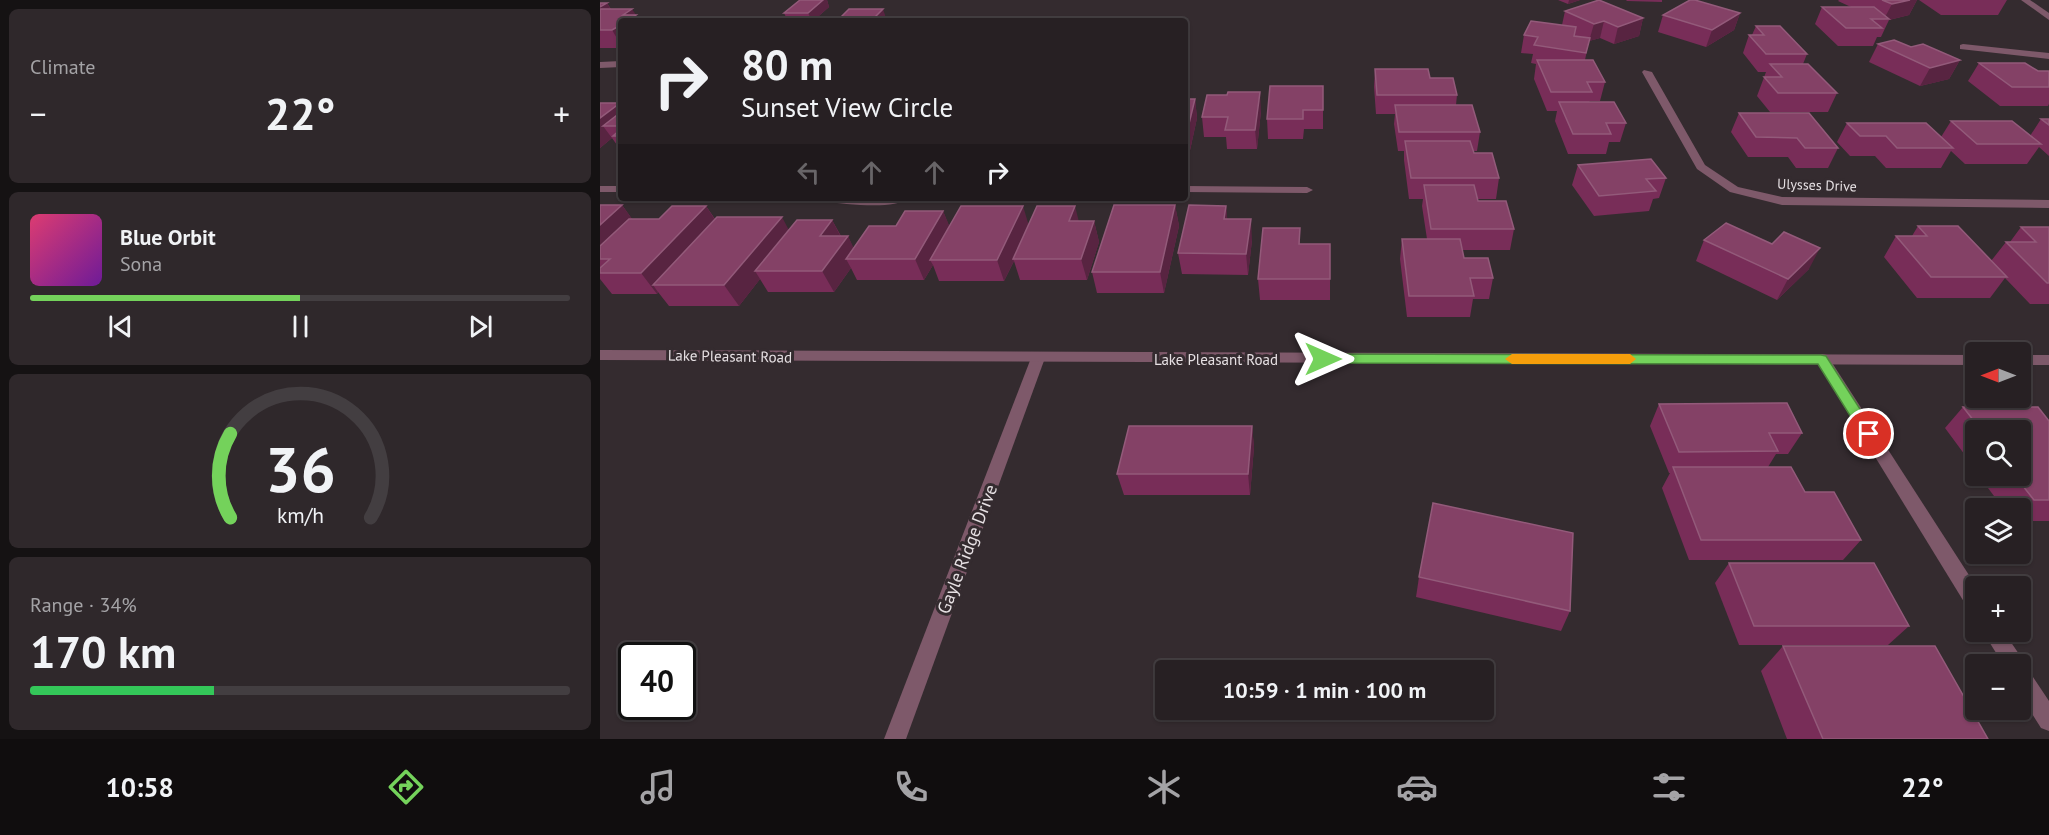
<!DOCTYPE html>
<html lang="en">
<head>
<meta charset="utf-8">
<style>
  :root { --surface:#272023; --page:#2f282b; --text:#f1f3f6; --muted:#a4a3a6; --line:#433e41; --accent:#74d25b }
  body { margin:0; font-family:"PT Sans",sans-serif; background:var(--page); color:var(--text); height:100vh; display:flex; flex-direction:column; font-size:22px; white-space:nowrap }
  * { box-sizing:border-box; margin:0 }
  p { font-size:20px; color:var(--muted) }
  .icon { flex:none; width:33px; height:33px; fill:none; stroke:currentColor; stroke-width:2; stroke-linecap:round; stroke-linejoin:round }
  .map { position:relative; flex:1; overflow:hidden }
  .sheet { display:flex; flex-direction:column; gap:9px; padding:9px; background:#151213; width:600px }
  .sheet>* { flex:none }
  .guide { position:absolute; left:18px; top:18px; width:570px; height:183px; border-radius:6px; box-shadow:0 2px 4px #0004,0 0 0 2px var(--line); background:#272023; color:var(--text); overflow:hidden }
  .needle { width:39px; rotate:270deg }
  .tools { position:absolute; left:1365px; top:342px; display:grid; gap:12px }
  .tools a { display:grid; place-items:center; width:66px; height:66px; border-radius:6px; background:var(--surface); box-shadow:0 2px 4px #0004,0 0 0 2px var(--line); font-size:30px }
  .speed { position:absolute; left:18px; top:642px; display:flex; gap:12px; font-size:30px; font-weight:700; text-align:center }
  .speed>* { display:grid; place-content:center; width:78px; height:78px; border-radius:50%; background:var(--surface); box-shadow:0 2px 4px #0004,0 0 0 2px var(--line); line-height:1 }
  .speed .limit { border:3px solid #111; border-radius:9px; background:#fff; color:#111 }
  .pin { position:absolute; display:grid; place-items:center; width:51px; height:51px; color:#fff; margin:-26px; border:3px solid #fff; border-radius:50%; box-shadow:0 2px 6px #0007 }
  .me { position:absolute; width:66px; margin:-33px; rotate:90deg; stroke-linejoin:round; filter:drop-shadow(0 0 4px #0008) }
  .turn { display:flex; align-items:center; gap:21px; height:126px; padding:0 24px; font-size:27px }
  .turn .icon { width:78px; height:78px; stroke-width:2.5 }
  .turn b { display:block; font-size:42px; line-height:51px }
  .lanes { display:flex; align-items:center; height:57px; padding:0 24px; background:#0003; justify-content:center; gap:30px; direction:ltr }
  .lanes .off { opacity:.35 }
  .big { font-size:45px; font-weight:800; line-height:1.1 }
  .sheet .widget { flex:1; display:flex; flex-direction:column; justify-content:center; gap:9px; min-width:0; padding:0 21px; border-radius:9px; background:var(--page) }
  .sheet .dial { align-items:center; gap:0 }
  .dial svg { height:156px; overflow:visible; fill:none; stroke:var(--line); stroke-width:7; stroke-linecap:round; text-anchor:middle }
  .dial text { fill:var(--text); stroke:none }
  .song { display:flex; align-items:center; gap:18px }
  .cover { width:72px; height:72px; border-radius:9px; background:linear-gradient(135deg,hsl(340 70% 55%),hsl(280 70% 35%)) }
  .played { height:6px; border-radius:3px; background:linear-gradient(90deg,var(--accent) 50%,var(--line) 50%) }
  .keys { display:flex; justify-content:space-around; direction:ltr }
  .heat { display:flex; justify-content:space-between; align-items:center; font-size:33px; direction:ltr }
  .charge { height:9px; border-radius:4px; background:linear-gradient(90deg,#34c759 34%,var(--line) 0) }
  .trip { position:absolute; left:555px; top:660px; width:339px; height:60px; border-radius:6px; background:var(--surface); box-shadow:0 2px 4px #0004,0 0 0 2px var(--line); font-weight:800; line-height:60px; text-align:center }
  .tab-bar { display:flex; height:96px; justify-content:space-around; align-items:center; background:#100d0e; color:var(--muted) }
  .tab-bar .icon { width:42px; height:42px }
  .tab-bar .selected { color:var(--accent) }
  .tab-bar b { font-size:27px; color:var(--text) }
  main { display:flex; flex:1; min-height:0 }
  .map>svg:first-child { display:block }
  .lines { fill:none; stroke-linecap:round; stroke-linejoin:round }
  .service { fill:#7e596a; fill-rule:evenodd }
  .minor { fill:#7e596a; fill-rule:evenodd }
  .tertiary { fill:#7e596a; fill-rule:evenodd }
  .wall { fill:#782d58 }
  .shaded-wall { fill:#582441 }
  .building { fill:#844166; stroke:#935a7a; stroke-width:1.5 }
  .route { fill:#74d25b; stroke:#4b883b; stroke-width:1.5 }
  .slow { fill:#f59e0b }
  .labels { text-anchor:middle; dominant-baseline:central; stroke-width:6; stroke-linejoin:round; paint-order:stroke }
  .far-street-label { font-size:14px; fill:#e6e0e3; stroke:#342b2f }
  .street-label { font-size:15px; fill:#e6e0e3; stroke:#342b2f }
  .near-street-label { font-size:18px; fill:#e6e0e3; stroke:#342b2f }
</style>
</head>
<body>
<main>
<section class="sheet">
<div class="widget"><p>Climate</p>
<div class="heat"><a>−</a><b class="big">22°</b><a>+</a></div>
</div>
<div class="widget">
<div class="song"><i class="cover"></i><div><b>Blue Orbit</b><p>Sona</p></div></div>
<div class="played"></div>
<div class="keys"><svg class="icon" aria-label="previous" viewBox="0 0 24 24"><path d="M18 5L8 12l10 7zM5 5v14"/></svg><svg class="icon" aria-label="pause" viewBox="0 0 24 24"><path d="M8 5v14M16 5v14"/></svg><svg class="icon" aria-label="next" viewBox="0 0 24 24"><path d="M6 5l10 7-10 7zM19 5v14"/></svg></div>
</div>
<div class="widget dial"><svg viewBox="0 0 100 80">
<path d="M14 69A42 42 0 1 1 86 69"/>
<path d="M14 69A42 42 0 0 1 14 26" stroke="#74d25b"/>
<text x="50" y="56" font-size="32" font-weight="700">36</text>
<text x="50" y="72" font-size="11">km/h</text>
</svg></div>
<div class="widget"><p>Range · 34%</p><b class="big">170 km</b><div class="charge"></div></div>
</section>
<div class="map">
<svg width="1449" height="739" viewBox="0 0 1449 739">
  <rect width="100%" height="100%" fill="#342b2f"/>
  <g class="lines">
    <polygon class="service" points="21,61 21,67 0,68 0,62"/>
    <g class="minor">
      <polygon points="1421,0 1430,0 1449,13 1449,20"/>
      <polygon points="1363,44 1449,53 1449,59 1360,49 1360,45"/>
      <polygon points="1044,70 1052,72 1105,165 1138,187 1182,197 1449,200 1449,208 1182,205 1130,192 1097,169 1042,72"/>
      <rect x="0" y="186" width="21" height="6"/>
      <polygon points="585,186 707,187 713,190 707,193 585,192"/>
      <path d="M218 198H309C293 211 244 203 224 202Z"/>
      <polygon points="438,353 445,358 306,739 284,739 431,358"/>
      <polygon points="1222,354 1227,355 1376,586 1376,613 1369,610 1215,359"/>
      <polygon points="1383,632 1404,632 1421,657 1423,666 1427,668 1449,701 1449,731 1441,728 1420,695 1420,664 1403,664"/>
    </g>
    <g class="tertiary">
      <polygon points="0,350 1376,355 1376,365 0,360"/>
      <rect x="1420" y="355" width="29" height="10"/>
    </g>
  </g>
  <g class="wall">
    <polygon points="200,0 227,0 229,7 213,21 188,21 184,13"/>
    <polygon points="958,0 980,0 968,4"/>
    <polygon points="1026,0 1062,0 1062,2 1027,1"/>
    <polygon points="1239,0 1317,0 1309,15 1289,20 1281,37 1277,37 1273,46 1238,46 1215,24 1222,7 1251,7 1238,1"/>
    <polygon points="1319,0 1407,0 1398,15 1341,15"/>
    <polygon points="0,3 7,3 11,9 36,15 40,21 21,21 21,48 0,48"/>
    <polygon points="965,11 1043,18 1039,36 1014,44 1000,38 989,41 985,60 1005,82 1000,101 990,101 989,102 1026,123 1020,142 1009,142 1006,154 968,154 955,121 957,111 947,111 934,79 936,64 931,63 933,54 921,53 924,35 962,25"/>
    <polygon points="1140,13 1134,30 1106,47 1058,32 1063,15"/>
    <polygon points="1156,26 1207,54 1203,64 1237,93 1228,112 1170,112 1157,96 1166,72 1158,72 1143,53 1149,35 1152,35"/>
    <polygon points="1278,44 1311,47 1360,60 1349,79 1320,86 1269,62"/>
    <polygon points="1379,63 1438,71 1449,71 1449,104 1448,106 1400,106 1368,81"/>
    <polygon points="775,69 830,78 857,95 856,105 880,132 877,151 873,151 874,153 899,178 896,199 878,199 878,201 914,229 910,250 862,250 864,258 893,278 889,299 873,299 870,317 807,317 800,259 802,239 827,239 822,206 823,199 809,199 804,160 804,151 798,151 794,124 795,114 776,114 774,87"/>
    <polygon points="723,86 723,129 704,129 703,139 668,139 667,119"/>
    <polygon points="585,99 595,99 597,118 589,155 585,155"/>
    <polygon points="0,103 21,106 21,148 19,145 17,145 12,138 0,148"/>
    <polygon points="661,111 657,149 627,149 626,137 604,137 602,117"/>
    <polygon points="1139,113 1238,148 1228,168 1196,168 1188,157 1148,157 1131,132"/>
    <polygon points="1441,119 1449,119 1449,156 1439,147 1427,164 1365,164 1351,151 1341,168 1286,168 1275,156 1250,156 1237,142 1247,123 1341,137 1351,121 1430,136"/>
    <polygon points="978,165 1066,178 1059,198 1053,199 1049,211 994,216 972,185"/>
    <polygon points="0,205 22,205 32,219 59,219 106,206 115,219 189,230 232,220 241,236 248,236 253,248 296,226 343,211 349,226 428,225 479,221 494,221 499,242 487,280 420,280 414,261 404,281 339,281 333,265 324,280 257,280 251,268 234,292 168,292 160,279 139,306 69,306 58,292 57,294 12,294 0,279"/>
    <polygon points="575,205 579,226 564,293 497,293 492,272"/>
    <polygon points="626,206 627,219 652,240 648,275 582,274 578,253"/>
    <polygon points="1318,226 1391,261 1406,242 1410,242 1421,227 1449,227 1449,304 1430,304 1405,278 1390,298 1317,298 1284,257 1296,236 1312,236"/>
    <polygon points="700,228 700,244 730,244 730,300 660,300 658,279"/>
    <polygon points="1104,240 1209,269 1177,300 1096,261"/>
    <polygon points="1059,404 1202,433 1188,454 1176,454 1168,467 1205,492 1261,540 1243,560 1089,560 1062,488 1070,473 1069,473 1050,426"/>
    <polygon points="1363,407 1449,420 1449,521 1420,521 1420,508 1403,508 1379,476 1420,476 1420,430 1376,430 1376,470 1345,428"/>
    <polygon points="652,426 654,447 650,495 524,495 517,474"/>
    <polygon points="1129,563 1309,626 1288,645 1139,645 1115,583"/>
    <polygon points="819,577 970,611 961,631 816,597"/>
    <polygon points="1183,646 1388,739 1187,739 1161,671"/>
  </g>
  <g class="shaded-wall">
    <polygon points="223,0 227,0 229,7 213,21 212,21 208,13"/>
    <polygon points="969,0 980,0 968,4"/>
    <polygon points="1301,0 1317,0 1309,15 1289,20 1284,19 1292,4"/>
    <polygon points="7,3 17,20 0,15 0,7"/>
    <polygon points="32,9 40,21 27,21 23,15"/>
    <polygon points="283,9 287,21 271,21"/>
    <polygon points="1140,13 1134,30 1106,47 1112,30"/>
    <polygon points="1043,18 1039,36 1014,44 1018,27"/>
    <polygon points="1004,21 1000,38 989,41 994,24"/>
    <polygon points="21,25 21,45 12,30"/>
    <polygon points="1360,60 1349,79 1320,86 1330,68"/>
    <polygon points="660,92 661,111 657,149 655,130"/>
    <polygon points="595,99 597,118 589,155 586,136"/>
    <polygon points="20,103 21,106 21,126 3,126 12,138 0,148 0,118"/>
    <polygon points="22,205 37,226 0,259 0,225"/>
    <polygon points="575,205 579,226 564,293 560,272"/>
    <polygon points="106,206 119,226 53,285 58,292 57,294 41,273"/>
    <polygon points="423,206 429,226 413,259 414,261 404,281 397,260"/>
    <polygon points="475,206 480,226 469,221"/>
    <polygon points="626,206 628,226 624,219"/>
    <polygon points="343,211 352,232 330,260 333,265 324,280 315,259"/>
    <polygon points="182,217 193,238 155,271 160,279 139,306 124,285"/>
    <polygon points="651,219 652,240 648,275 646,254"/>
    <polygon points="232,220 243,241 220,236"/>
    <polygon points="494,221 499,242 487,280 481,259"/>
    <polygon points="248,236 258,257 246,259 251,268 234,292 222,271"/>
    <polygon points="1220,248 1209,269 1177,300 1188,279"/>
    <polygon points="652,426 654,447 650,495 648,474"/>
  </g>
  <g class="building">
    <polygon points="200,0 223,0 208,13 184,13"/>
    <polygon points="999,0 1043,18 1018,27 1004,21 994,24 965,11"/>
    <polygon points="1090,0 1095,0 1140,13 1112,30 1063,15"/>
    <polygon points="1282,0 1310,0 1292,4"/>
    <polygon points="0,3 7,3 0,7"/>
    <polygon points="1222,7 1274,7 1289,19 1271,19 1282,28 1246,28"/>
    <polygon points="0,9 32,9 23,15 36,15 27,21 21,21 21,25 12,30 0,30"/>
    <polygon points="249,9 283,9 271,21 237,21"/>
    <polygon points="931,21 976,27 974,36 990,38 986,53 934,45 938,37 924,35"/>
    <polygon points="1156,26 1180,26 1207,54 1166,54 1149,35 1164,35"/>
    <polygon points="1294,40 1311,47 1323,44 1360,60 1330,68 1278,44"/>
    <polygon points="937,60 993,60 1005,82 987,82 992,92 951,92"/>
    <polygon points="1379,63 1425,63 1438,71 1449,71 1449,87 1412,87"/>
    <polygon points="1170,64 1208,64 1237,93 1178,93 1164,77 1182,77"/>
    <polygon points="775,69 828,69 830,78 853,78 857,95 777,95"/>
    <polygon points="670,86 723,86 723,110 703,110 703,119 667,119"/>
    <polygon points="628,92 660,92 655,130 625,130 628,117 602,117 607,95 627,95"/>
    <polygon points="585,99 595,99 586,136 585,136"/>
    <polygon points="959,102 1014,102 1026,123 1006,123 1011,134 973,134"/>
    <polygon points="0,103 20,103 0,118"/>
    <polygon points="795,105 872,105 880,132 799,132"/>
    <polygon points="21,112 21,126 3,126"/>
    <polygon points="1139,113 1209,113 1238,148 1205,148 1197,138 1156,137"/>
    <polygon points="1441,119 1449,119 1449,125"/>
    <polygon points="1351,121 1412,121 1441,144 1377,144"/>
    <polygon points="1247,123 1326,123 1353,148 1297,148 1286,136 1260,136"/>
    <polygon points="21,129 21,136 13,136"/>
    <polygon points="805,141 870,141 874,153 892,153 899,178 811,178"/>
    <polygon points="1051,159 1066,178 1046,179 1056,191 999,196 978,165"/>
    <polygon points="824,185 874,185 878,201 906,201 914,229 831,229"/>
    <polygon points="0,205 22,205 0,225"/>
    <polygon points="514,205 575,205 560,272 492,272"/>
    <polygon points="589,205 626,206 624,219 651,219 646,254 578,253"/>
    <polygon points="72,206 106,206 41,273 0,273 0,268 10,259 0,259 0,246 29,219 59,219"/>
    <polygon points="361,206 423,206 397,260 330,260"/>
    <polygon points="437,206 475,206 469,221 494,221 481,259 413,259"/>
    <polygon points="305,211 343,211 315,259 246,259 269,226 296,226"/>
    <polygon points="117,217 182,217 124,285 53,285"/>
    <polygon points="197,220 232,220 220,236 248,236 222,271 155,271"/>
    <polygon points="1126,223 1172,244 1184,232 1220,248 1188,279 1104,240"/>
    <polygon points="1318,226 1358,226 1407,277 1331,277 1296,236 1327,236"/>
    <polygon points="1421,227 1449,227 1449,283 1447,283 1406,242 1436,242"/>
    <polygon points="663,228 700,228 699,244 730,244 730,279 658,279"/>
    <polygon points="802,239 860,239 864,258 888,258 893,278 870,278 874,296 809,296"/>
    <polygon points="1187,403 1202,433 1169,433 1178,451 1079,452 1059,404"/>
    <polygon points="1363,407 1438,407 1449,421 1449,500 1434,500 1415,476 1420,476 1420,430 1381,430"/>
    <polygon points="529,426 652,426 648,474 517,474"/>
    <polygon points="1073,467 1191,467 1205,492 1234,492 1261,540 1101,540"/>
    <polygon points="833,503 973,533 970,611 819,577"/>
    <polygon points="1129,563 1274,563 1309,626 1154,626"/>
    <polygon points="1183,646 1335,646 1388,739 1223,739"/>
  </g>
  <polygon class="route" points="723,354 1221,355 1226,356 1276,434 1269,440 1264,438 1218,364 723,363 716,359"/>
  <polygon class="slow" points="912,354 1030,354 1036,359 1030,364 912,364 905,359"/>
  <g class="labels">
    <g class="far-street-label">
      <text transform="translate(1217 185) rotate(2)">Ulysses Drive</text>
    </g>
    <g class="street-label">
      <text transform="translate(130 356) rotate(1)">Lake Pleasant Road</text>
      <text x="616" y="359">Lake Pleasant Road</text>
    </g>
    <g class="near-street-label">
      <text transform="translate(367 549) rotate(-69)">Gayle Ridge Drive</text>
    </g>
  </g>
</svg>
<div class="tools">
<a><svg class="needle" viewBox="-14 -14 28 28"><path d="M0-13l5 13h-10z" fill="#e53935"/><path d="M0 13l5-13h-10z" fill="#a4a3a6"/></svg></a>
<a><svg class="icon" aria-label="search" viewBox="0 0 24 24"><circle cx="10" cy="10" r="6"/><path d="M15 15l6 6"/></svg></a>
<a><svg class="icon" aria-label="layers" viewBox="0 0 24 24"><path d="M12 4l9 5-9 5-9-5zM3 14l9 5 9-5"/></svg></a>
<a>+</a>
<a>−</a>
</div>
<div class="speed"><div class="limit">40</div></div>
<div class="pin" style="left:1269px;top:434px;background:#d93025"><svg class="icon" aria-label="arrive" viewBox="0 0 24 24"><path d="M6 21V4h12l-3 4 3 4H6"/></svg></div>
<svg class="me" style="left:723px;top:359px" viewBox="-20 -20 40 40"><path d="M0-17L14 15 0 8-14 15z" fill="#74d25b" stroke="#fff" stroke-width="4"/></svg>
<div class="trip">10:59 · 1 min · 100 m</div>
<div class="guide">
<div class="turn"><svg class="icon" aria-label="right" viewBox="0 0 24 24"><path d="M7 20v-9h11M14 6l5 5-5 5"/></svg><div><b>80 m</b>Sunset View Circle</div></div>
<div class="lanes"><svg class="icon off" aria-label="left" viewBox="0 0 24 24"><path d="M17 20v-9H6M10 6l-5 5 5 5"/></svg><svg class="icon off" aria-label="ahead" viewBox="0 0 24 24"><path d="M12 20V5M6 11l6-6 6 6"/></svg><svg class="icon off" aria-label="ahead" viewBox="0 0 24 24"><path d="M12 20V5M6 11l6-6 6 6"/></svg><svg class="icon" aria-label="right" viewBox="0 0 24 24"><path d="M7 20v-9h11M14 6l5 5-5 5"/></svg></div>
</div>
</div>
</main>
<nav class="tab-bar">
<b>10:58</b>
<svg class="icon selected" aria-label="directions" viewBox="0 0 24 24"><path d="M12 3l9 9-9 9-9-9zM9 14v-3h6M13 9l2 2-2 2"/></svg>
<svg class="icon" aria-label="music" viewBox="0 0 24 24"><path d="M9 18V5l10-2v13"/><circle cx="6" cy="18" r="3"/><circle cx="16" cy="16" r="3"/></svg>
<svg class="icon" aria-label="phone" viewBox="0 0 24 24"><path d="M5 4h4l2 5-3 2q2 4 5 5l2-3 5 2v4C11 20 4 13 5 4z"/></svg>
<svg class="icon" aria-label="climate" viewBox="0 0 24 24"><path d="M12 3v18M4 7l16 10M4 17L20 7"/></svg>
<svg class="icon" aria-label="car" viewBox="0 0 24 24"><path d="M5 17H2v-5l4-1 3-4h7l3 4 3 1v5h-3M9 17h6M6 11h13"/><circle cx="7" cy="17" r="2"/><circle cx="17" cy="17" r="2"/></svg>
<svg class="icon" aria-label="filters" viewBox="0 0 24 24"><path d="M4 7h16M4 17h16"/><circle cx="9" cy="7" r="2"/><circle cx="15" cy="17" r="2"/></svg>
<b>22°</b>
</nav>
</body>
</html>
